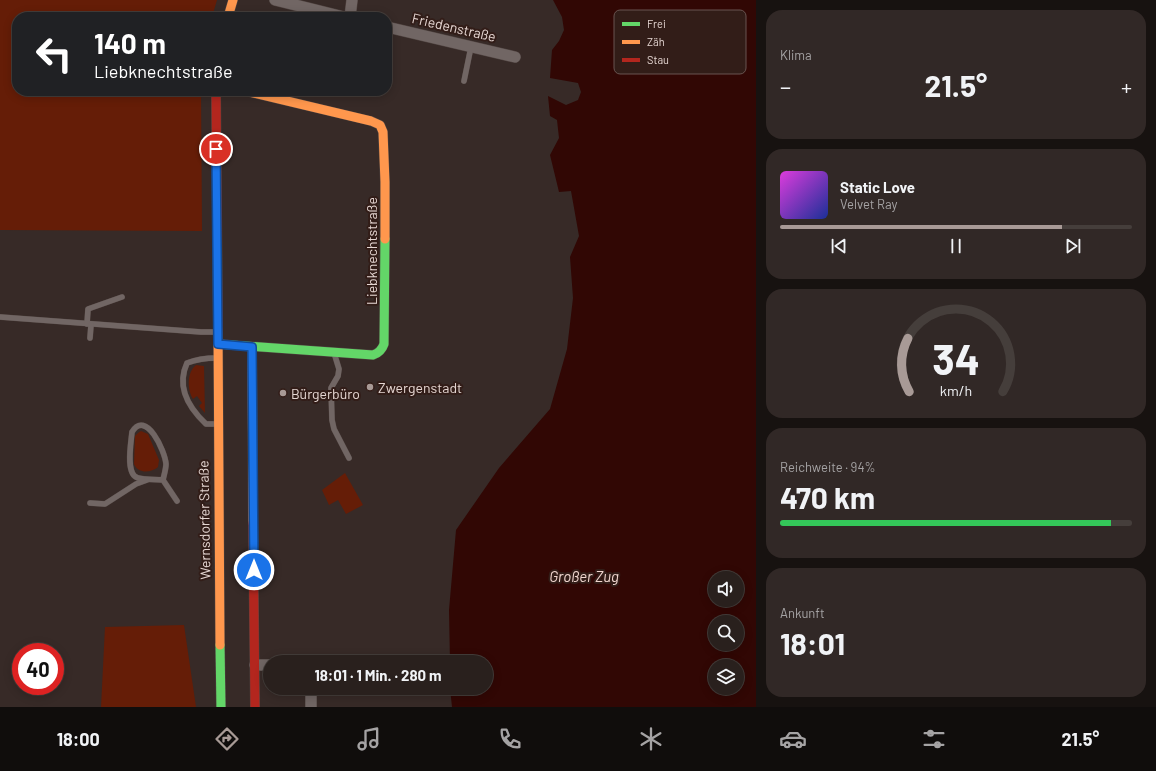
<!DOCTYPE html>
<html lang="de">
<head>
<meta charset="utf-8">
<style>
  :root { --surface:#29201d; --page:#312826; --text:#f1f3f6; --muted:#a5a3a4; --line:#453e3b; --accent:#a89a96 }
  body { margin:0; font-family:Barlow,sans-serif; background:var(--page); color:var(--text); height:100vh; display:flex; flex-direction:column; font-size:15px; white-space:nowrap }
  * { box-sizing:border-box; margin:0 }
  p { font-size:13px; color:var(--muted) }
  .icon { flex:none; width:22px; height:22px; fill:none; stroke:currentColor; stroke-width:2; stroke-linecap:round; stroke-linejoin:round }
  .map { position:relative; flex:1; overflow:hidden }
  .drawer { display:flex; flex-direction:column; gap:10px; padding:10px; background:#171210; width:400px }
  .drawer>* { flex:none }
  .banner { position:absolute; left:12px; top:12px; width:380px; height:84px; border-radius:16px; box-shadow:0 2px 10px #0003,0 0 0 1px var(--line); background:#202124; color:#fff; overflow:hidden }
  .fabs { position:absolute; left:708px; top:571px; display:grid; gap:8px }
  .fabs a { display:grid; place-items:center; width:36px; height:36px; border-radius:50%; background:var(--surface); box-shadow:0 2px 10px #0003,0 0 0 1px var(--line); font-size:20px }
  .speed { position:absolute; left:12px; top:643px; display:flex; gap:8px; font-size:20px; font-weight:700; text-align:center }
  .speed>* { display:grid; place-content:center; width:52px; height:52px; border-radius:50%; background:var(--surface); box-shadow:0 2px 10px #0003,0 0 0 1px var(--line); line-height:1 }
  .speed .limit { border:6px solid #d22; background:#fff; color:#111 }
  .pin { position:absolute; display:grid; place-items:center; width:34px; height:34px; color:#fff; margin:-17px; border:2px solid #fff; border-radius:50%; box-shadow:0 1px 4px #0007 }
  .me { position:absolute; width:44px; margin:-22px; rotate:0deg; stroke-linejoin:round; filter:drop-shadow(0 0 3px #0008) }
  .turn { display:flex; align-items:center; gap:14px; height:84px; padding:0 16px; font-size:18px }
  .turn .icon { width:52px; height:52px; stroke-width:2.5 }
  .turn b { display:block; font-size:28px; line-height:34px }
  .big { font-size:30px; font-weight:700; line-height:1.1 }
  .drawer .widget { flex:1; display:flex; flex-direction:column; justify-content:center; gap:6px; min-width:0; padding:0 14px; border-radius:16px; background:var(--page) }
  .drawer .dial { align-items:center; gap:0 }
  .dial svg { height:104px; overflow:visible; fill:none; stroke:var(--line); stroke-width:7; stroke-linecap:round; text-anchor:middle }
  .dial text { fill:var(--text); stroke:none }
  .song { display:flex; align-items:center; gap:12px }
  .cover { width:48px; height:48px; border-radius:6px; background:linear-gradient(135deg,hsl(300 70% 55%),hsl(230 70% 35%)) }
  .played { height:4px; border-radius:2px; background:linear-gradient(90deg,var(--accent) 80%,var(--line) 80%) }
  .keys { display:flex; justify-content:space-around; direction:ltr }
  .heat { display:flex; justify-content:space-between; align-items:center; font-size:22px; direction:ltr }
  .charge { height:6px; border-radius:3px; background:linear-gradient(90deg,#34c759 94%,var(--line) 0) }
  .trip { position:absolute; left:263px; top:655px; width:230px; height:40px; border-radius:20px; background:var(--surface); box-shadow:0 2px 10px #0003,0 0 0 1px var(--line); font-weight:700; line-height:40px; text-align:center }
  .tabs { display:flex; height:64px; justify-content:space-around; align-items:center; background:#100d0c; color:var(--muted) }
  .tabs .icon { width:28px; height:28px }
  .tabs .active { color:var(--accent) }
  .tabs b { font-size:18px; color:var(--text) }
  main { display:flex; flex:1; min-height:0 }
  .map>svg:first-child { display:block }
  .green { fill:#651d07 }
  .water { fill:#310704; fill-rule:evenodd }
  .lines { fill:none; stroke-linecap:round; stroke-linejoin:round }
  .lane-casing { stroke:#524643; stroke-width:6 }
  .street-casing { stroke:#524643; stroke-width:12 }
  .fast-casing { stroke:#524643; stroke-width:10 }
  .slow-casing { stroke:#524643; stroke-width:10 }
  .jam-casing { stroke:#524643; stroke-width:10 }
  .lane { stroke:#716664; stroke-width:5.5 }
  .street { stroke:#716664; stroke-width:11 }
  .fast { stroke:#63d668; stroke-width:9 }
  .slow { stroke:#ff974d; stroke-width:9 }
  .jam { stroke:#b3261e; stroke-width:9 }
  .route-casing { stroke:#114b97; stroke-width:10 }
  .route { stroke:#1a73e8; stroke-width:7 }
  .poi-dot { fill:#a89a96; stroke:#321d18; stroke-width:1.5 }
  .labels { text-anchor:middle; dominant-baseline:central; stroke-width:4; stroke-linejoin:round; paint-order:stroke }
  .street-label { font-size:14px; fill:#e5d6d2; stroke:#321d18 }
  .poi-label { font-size:14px; fill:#e5d6d2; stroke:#321d18; text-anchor:start }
  .water-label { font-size:15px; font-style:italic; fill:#f1d6cf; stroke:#321d18 }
  .key { fill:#321d18; stroke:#685450; stroke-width:1 }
  .key-label { font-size:11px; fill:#e5d6d2 }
</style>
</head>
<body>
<main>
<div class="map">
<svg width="756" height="707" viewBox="0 0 756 707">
  <rect width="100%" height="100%" fill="#372a27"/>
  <g class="green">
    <polygon points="0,0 217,0 212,17 17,17 17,91 201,91 202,231 0,230"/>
    <path d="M196 365 204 366 205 413 199 406 202 403 197 396 193 399C187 389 187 372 196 365Z"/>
    <path d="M141 431 148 434 159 460 158 467C151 473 138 474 134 464L135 436 138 433Z"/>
    <polygon points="345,473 363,505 346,514 338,500 329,505 322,490"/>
    <polygon points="184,625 196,707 101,707 105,627"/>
  </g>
  <path class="water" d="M553 0H756V707H452L450 688H486V662H450L449 610 456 530 499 468 550 409 567 349 573 298 570 257 579 236 571 191 559 192 550 155 559 138 557 120 550 116 548 96 566 105 578 100 581 92 578 83 550 78 552 50 559 41 564 30 562 17ZM715 578H737V600H715ZM715 622H737V644H715ZM715 666H737V688H715Z"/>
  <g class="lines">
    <defs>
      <g id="lane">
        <polyline points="464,81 471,47"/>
        <polyline points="0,317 201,332 217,332"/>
        <polyline points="87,324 88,309 122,297"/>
        <polyline points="90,338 91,325"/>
        <polyline points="335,356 339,369 338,376 331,388 332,420 334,429 349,458"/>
        <path d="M217 358C206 358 197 359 187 363 176 387 189 408 206 424H218"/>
        <path d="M163 480C155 479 146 480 138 478 125 475 131 443 132 432 146 409 165 451 166 464 166 469 164 475 163 480L177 501"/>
        <polyline points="90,503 105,504 136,484 147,480"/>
      </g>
      <g id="street">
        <polyline points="275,0 344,17"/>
        <polyline points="350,17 352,0"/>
        <polyline points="387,27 515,57"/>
        <polyline points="255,665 270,665"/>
        <polyline points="311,688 311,707"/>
      </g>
      <g id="fast">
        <path d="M218 344 373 355C379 353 382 350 384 344L385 239"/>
        <polyline points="220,645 221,707"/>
      </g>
      <g id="slow">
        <polyline points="228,17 233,0"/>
        <polyline points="245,91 371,121 380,125 383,132 385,182 385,239"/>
        <polyline points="218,330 220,645"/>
        <polyline points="252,347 253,523"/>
      </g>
      <g id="jam">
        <polyline points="216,91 218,330"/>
        <polyline points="253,523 255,707"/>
      </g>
    </defs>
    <use href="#lane" class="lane-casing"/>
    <use href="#street" class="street-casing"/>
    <use href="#fast" class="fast-casing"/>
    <use href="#slow" class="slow-casing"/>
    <use href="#jam" class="jam-casing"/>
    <use href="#lane" class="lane"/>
    <use href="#street" class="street"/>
    <use href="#fast" class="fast"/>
    <use href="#slow" class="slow"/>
    <use href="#jam" class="jam"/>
  </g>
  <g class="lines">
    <defs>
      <polyline id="route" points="216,149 218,344 252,347 254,570"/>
    </defs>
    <use href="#route" class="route-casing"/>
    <use href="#route" class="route"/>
  </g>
  <g class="poi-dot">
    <circle cx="370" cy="387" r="4"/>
    <circle cx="283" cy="393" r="4"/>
  </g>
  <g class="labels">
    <g class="street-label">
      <text transform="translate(454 27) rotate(13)">Friedenstraße</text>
      <text transform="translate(371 251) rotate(-90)">Liebknechtstraße</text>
      <text transform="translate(204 520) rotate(-91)">Wernsdorfer Straße</text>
    </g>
    <g class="poi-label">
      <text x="378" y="387">Zwergenstadt</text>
      <text x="291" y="393">Bürgerbüro</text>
    </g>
    <g class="water-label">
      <text x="584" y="576">Großer Zug</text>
    </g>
  </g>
  <rect x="614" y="10" width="132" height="64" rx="6" class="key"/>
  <rect x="622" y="22" width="18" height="4" fill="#63d668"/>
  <rect x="622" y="40" width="18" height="4" fill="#ff974d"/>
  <rect x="622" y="58" width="18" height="4" fill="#b3261e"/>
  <g class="key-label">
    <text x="647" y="28">Frei</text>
    <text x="647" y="46">Zäh</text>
    <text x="647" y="64">Stau</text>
  </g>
</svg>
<div class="fabs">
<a><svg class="icon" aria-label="sound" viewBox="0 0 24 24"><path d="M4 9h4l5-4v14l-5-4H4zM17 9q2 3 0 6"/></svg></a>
<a><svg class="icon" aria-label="search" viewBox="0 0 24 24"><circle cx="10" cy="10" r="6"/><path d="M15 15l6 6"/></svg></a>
<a><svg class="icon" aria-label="layers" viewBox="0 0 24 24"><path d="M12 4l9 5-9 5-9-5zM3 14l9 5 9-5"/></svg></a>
</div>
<div class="speed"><div class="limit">40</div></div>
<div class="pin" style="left:216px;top:149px;background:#d93025"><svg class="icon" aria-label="arrive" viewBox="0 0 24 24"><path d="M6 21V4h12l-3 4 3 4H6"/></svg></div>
<svg class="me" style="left:254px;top:570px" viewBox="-20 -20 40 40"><circle r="17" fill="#1a73e8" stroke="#fff" stroke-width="3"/><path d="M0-11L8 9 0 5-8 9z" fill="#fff"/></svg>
<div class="trip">18:01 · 1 Min. · 280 m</div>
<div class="banner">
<div class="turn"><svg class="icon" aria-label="left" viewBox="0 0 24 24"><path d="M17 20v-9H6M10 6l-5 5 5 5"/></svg><div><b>140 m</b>Liebknechtstraße</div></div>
</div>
</div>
<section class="drawer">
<div class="widget"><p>Klima</p>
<div class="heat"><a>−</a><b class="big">21.5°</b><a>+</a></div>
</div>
<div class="widget">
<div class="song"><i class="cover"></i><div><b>Static Love</b><p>Velvet Ray</p></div></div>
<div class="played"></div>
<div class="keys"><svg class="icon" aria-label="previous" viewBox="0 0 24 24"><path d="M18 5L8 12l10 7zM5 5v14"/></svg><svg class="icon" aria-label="pause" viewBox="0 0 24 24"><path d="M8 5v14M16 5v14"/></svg><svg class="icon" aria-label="next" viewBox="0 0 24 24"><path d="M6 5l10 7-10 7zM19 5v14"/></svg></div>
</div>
<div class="widget dial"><svg viewBox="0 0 100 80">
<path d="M14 69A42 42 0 1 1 86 69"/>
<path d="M14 69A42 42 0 0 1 13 28" stroke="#a89a96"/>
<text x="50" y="56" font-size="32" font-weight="700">34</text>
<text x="50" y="72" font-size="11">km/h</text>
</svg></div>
<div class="widget"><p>Reichweite · 94%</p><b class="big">470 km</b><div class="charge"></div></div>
<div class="widget"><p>Ankunft</p><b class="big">18:01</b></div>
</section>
</main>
<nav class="tabs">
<b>18:00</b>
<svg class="icon active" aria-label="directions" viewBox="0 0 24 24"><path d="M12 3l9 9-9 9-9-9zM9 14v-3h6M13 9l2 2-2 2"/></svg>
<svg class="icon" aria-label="music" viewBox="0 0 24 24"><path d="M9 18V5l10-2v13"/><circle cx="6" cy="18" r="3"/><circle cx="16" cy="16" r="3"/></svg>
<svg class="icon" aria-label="phone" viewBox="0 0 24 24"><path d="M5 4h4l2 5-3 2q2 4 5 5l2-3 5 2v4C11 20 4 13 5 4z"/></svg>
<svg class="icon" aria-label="climate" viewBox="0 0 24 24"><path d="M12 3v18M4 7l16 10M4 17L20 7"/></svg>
<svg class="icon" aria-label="car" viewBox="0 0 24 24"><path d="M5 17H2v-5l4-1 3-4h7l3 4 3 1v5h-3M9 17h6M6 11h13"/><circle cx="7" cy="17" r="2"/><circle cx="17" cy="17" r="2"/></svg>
<svg class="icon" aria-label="filters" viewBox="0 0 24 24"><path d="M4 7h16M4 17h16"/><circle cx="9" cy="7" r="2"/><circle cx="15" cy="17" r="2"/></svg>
<b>21.5°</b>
</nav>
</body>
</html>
